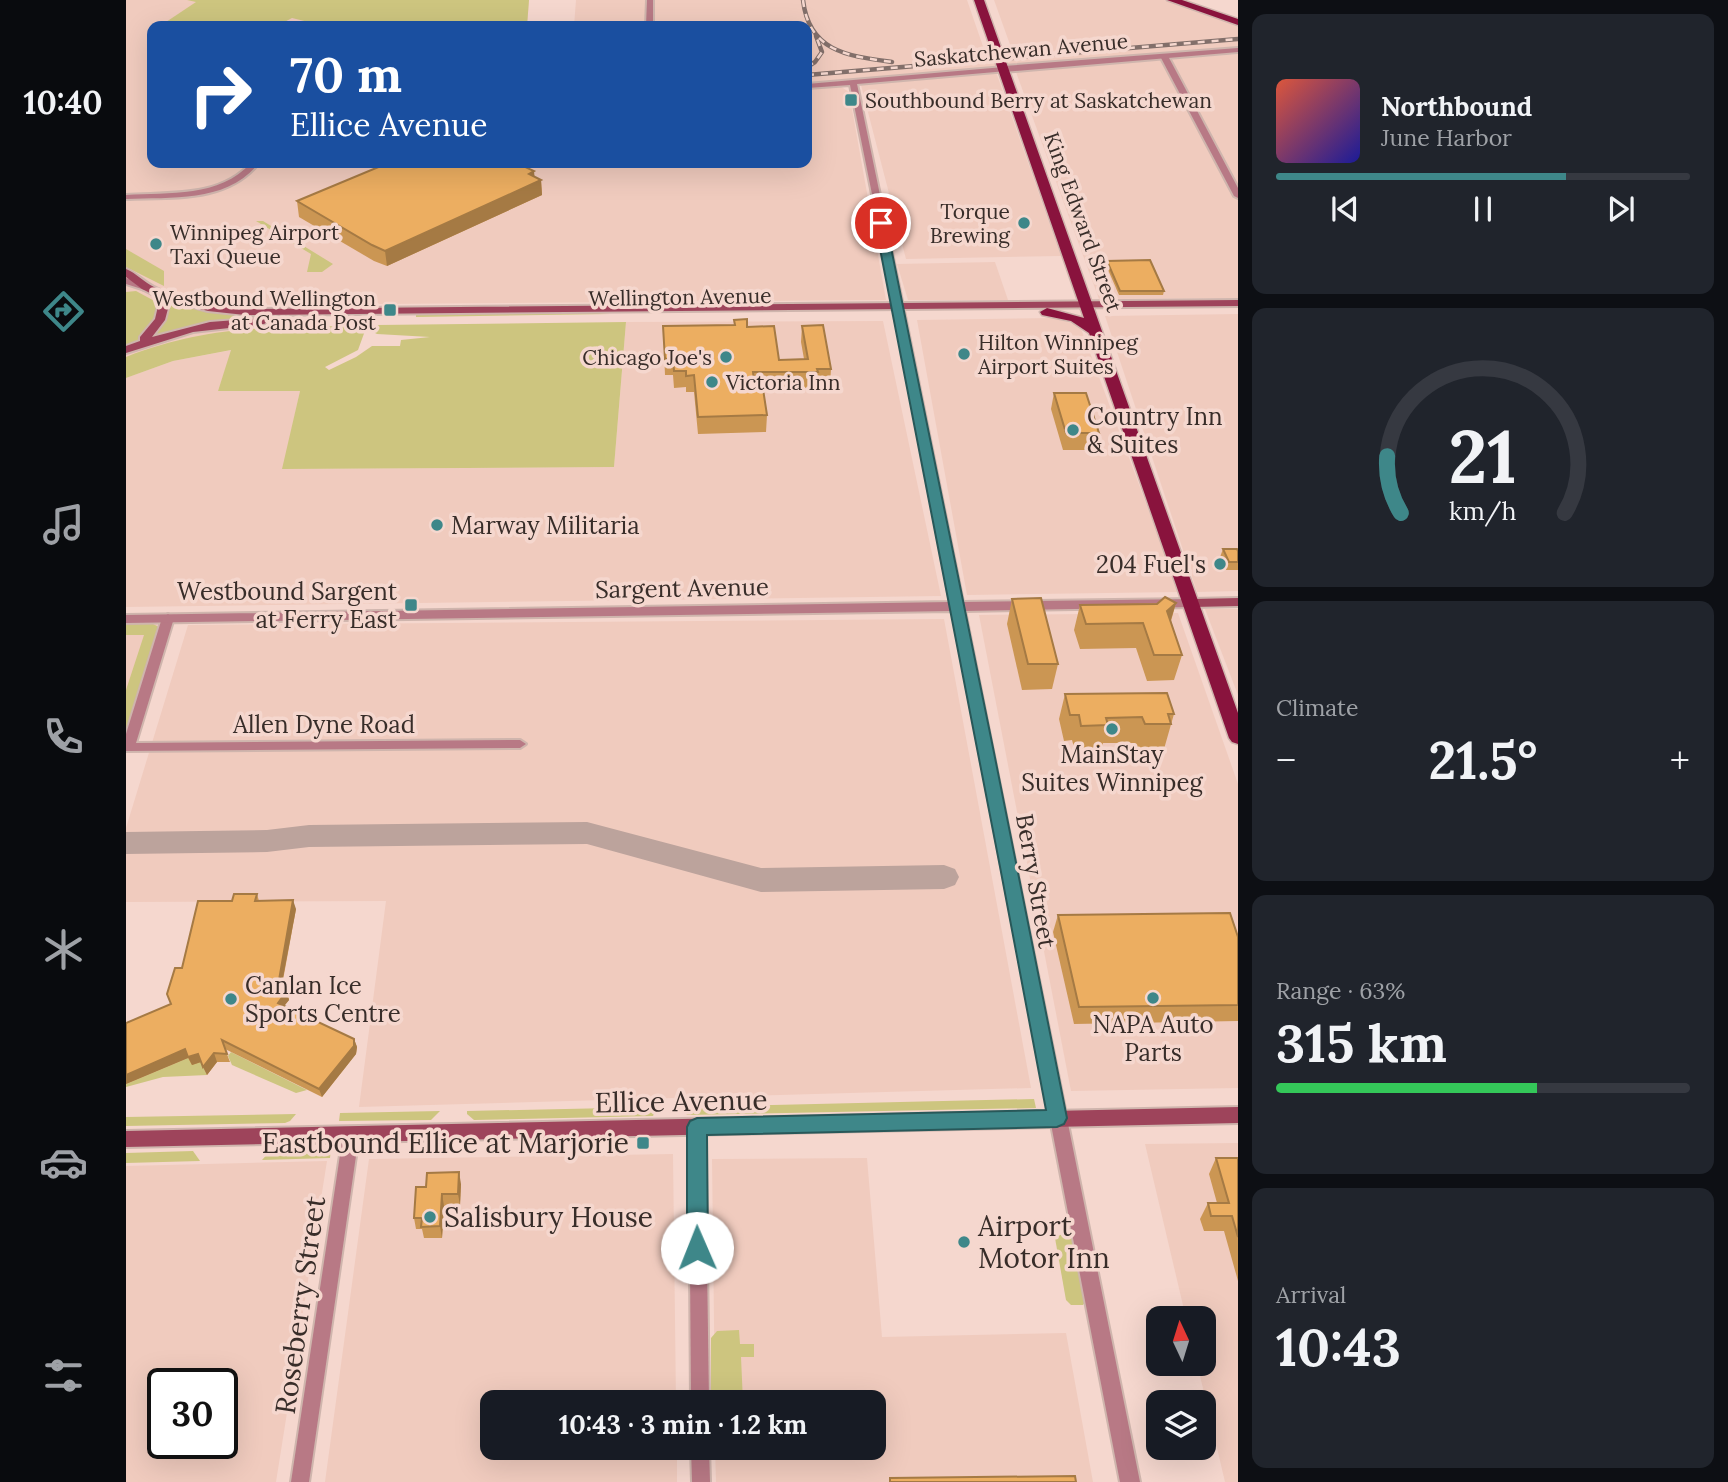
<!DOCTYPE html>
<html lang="en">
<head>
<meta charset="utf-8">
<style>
  :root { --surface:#171b24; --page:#20242c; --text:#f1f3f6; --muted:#9ea1a6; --line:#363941; --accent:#3e8789 }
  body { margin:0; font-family:Lora,serif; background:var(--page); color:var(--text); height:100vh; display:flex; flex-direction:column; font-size:26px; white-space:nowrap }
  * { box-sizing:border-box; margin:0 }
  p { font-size:23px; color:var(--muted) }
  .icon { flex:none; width:38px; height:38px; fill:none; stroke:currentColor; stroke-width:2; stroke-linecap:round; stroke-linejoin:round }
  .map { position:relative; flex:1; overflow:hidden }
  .panel { display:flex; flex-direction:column; gap:14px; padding:14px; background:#0d0f14; width:490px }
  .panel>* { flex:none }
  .guide { position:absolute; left:21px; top:21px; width:665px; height:147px; border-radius:14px; box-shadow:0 7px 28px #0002; background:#1a4fa0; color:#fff; overflow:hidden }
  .needle { width:46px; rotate:356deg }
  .tools { position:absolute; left:1020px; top:1306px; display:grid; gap:14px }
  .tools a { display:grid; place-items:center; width:70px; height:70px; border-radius:14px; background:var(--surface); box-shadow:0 7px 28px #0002; font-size:35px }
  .speed { position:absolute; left:21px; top:1368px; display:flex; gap:14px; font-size:35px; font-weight:700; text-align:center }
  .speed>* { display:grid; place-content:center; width:91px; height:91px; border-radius:50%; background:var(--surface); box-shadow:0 7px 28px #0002; line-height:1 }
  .speed .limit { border:4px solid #111; border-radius:10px; background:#fff; color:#111 }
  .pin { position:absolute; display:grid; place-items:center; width:60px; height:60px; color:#fff; margin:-30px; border:4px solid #fff; border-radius:50%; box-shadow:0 2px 7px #0007 }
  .me { position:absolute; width:77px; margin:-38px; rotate:359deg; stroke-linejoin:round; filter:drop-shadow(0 0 5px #0008) }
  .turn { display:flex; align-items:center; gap:24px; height:147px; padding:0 28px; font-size:32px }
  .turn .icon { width:91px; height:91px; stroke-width:2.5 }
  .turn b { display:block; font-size:49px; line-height:60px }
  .big { font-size:52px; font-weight:800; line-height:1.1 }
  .panel .card { flex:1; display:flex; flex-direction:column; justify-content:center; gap:10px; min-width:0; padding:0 24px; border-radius:14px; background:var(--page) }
  .panel .dial { align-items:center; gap:0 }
  .dial svg { height:182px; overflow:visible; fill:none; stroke:var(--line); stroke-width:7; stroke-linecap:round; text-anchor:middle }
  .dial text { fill:var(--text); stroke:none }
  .song { display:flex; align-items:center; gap:21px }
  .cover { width:84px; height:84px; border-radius:10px; background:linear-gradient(135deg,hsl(10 70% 55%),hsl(240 70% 35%)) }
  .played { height:7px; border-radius:4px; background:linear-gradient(90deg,var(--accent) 70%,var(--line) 70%) }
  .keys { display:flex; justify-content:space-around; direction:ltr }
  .heat { display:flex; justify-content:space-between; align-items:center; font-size:38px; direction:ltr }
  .charge { height:10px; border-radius:5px; background:linear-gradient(90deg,#34c759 63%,var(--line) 0) }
  .trip { position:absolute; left:354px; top:1390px; width:406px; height:70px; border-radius:14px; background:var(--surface); box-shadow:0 7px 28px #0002; font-weight:800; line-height:70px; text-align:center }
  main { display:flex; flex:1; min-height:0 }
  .dock { display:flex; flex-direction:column; width:126px; justify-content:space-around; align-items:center; background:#090b0e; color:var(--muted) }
  .dock .icon { width:49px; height:49px }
  .dock .selected { color:var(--accent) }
  .dock b { font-size:32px; color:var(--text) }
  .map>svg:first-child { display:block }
  .built { fill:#f0cbbe; fill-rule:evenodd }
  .green { fill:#cdc57f }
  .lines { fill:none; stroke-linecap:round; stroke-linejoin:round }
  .taxiway { fill:#bca39c; fill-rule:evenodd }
  .minor-casing { stroke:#cfb5ad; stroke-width:4 }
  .tertiary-casing { stroke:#cfb5ad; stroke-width:4 }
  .secondary-casing { stroke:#cfb5ad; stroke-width:4 }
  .primary-casing { stroke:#cfb5ad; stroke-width:3 }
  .minor { fill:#b87985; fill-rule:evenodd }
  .tertiary { fill:#b87985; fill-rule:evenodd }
  .secondary { fill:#9e445b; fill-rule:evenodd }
  .primary { fill:#89133d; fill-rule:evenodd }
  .rail-casing { stroke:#826f6a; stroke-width:4.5 }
  .rail { stroke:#f5d7ce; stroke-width:2.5; stroke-dasharray:7; stroke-linecap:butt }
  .wall { fill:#cb9653 }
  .shaded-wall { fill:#a57a44 }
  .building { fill:#ecae61; stroke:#a57a44; stroke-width:2 }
  .route { fill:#3e8789; stroke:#285859; stroke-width:2 }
  .poi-dot { fill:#3e8789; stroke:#f5d7ce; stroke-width:2.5 }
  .labels { text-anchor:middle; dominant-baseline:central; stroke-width:7; stroke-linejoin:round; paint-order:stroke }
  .far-street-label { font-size:21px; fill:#382d29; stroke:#f5d7ce }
  .far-poi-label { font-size:21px; fill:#382d29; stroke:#f5d7ce; text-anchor:start }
  .poi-label { font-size:24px; fill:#382d29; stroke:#f5d7ce; text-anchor:start }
  .street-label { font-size:24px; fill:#382d29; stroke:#f5d7ce }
  .near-street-label { font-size:28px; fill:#382d29; stroke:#f5d7ce }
  .near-poi-label { font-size:28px; fill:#382d29; stroke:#f5d7ce; text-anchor:start }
</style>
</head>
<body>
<main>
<nav class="dock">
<b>10:40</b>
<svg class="icon selected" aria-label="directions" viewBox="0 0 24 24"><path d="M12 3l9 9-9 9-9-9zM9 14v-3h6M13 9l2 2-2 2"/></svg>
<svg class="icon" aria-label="music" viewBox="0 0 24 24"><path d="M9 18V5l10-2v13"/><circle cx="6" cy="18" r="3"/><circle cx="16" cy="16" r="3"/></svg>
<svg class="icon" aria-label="phone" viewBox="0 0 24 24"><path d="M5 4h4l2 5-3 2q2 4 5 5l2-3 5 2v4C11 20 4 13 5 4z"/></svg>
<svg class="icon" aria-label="climate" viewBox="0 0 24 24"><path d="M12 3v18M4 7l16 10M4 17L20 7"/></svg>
<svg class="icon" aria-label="car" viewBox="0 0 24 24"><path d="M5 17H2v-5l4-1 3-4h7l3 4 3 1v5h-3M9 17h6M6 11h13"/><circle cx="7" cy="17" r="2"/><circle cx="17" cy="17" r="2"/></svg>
<svg class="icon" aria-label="filters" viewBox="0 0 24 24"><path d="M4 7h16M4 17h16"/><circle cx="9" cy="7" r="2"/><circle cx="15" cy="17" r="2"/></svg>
</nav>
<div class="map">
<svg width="1112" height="1482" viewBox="0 0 1112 1482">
  <rect width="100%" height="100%" fill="#f5d7ce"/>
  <g class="built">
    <polygon points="0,0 403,0 401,26 26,26 26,163 681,163 681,88 714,86 723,92 760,300 120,305 114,334 0,361"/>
    <polygon points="450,0 841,0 860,55 887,53 868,0 1038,0 1112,25 1112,47 681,84 681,26 448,26"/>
    <polygon points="1112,54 1112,298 973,299 890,72"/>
    <polygon points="870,72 935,256 780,259 735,85"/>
    <polygon points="869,262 882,300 782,300 771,264"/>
    <polygon points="1112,314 1112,591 1071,592 979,316"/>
    <polygon points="929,318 954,326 1053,592 841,595 791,320"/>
    <polygon points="757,321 815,596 0,607 0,378 47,361 106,350 92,391 174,391 157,469 488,467 500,322"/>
    <polygon points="1079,609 1112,609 1112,695"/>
    <polygon points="1052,613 1112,784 1112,1088 945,1091 853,615"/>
    <polygon points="818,619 905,1088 233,1107 260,901 0,902 0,828 62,625"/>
    <polygon points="0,623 32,623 4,723 0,724"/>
    <polygon points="1112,1143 1112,1482 1099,1482 1071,1363 1078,1363 1078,1318 1060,1318 1019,1144"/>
    <polygon points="547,1154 550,1402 366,1402 366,1447 551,1447 551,1482 199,1482 243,1159"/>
    <polygon points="741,1158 756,1337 940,1333 967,1482 590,1482 589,1447 747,1447 747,1402 589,1402 586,1159"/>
    <path d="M201 1161 150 1482H0V1166ZM37 1384H96V1444H37Z"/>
  </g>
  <g class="green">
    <polygon points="61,0 403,0 401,26 199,26 166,18 151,26 34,26 70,2"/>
    <polygon points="130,221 137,221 207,264 196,272 181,272 185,254"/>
    <polygon points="0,249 38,271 38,286 0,267"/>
    <path d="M10 291 34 304C33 323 17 339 0 347V292Z"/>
    <polygon points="44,304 95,314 167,317 86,322 28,336 37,322"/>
    <polygon points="455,312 484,314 290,317 290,314"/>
    <path d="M500 322 488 467 156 469 174 391H92L105 350 47 361 0 378V357C83 325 146 327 233 326L240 328 232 350 199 367 203 370 230 357 246 346H274L275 340 304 337 251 334 247 332 251 325Z"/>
    <polygon points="25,623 33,627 33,631 0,733 0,690 18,635 0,635 0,624"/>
    <polygon points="105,1052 181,1090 170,1093 106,1065 102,1056"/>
    <polygon points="62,1058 75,1062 81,1075 37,1077 0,1087 0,1084"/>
    <polygon points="908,1099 910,1108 561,1115 555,1107"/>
    <polygon points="531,1107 527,1116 348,1120 341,1114 341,1111"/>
    <polygon points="314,1111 305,1120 213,1121 214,1113"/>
    <polygon points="170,1114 164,1121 159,1123 0,1126 0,1117"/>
    <polygon points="205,1148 204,1158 136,1160 145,1150"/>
    <polygon points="67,1151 74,1161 0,1163 0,1153"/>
    <polygon points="936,1234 944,1236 948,1243 959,1302 957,1305 945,1305 940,1300 929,1238"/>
    <polygon points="613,1330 614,1344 628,1344 628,1357 615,1357 617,1402 585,1402 585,1338 591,1331"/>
  </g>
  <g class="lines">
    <polygon class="taxiway" points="461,822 635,868 818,865 829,869 833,877 829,885 818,889 635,892 461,844 183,847 141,852 0,854 0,832 141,830 183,825"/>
    <defs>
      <g id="minor">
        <polygon points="521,0 527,0 527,26 520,26"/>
        <polygon points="1035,54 1042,56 1112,188 1112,198 1108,196 1034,56"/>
        <polygon points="878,67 881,67 881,71 731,84 777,306 772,309 769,308 724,85 681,88 681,84"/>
        <path d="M125 163H133C101 203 47 197 0 199V195C44 192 93 198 125 163Z"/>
        <polygon points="0,278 22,285 23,287 19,290 0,284"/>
        <polygon points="42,614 48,618 10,743 394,740 400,744 394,748 0,751 0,734 36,618"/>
        <polygon points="571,1120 576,1122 579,1127 583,1402 565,1402 563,1127 566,1122"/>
        <polygon points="225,1128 230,1130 233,1135 183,1482 165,1482 217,1135 220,1130"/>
        <polygon points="565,1447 583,1447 584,1482 566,1482"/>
      </g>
      <g id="tertiary">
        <polygon points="1112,48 1112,52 878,72 874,69 878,66"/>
        <polygon points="772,303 777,306 837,602 1067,599 1073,603 1067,607 839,611 1014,1482 994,1482 826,611 0,623 0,615 824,602 767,306"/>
      </g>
      <g id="secondary">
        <path d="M0 269C10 273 18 282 28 287 56 302 88 307 119 309L1112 300V306L119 315 82 311 44 301 39 320 26 337 84 322 138 318 143 321 138 324 67 332 0 353V346L14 341V337L29 319 34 298 16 289 0 277Z"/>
        <polygon points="1112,598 1112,606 1067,607 1061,603 1067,599"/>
        <polygon points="1112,1107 1112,1123 0,1147 0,1131"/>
      </g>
      <g id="primary">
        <polygon points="848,0 858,0 1112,713 1112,744 1106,742 1103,738 963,333 945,321 916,315 914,312 921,308 958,318"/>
        <polygon points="1041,0 1056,0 1112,19 1112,25"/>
      </g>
    </defs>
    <use href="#minor" class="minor-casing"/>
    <use href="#tertiary" class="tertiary-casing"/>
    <use href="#secondary" class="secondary-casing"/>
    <use href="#primary" class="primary-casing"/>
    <use href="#minor" class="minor"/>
    <use href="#tertiary" class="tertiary"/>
    <use href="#secondary" class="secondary"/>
    <use href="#primary" class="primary"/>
    <defs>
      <g id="rail">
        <path d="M677 0C683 52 722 56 766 62"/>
        <polyline points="681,67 689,62 696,52 690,36"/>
        <polyline points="681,75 1112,39"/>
      </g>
    </defs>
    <use href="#rail" class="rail-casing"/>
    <use href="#rail" class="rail"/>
  </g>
  <g class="wall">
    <polygon points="409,177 415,180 416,195 261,266 248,261 173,217 171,201"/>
    <polygon points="981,261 1038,291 1037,295 993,295 980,265"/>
    <polygon points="608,320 621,327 653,360 678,359 675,342 676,326 705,369 704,385 691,385 691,388 629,388 641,415 640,432 572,434 568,392 560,392 560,387 548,388 547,375 539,375 537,326 608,325"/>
    <polygon points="928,393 973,433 969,450 937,450 925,409"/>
    <polygon points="1097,549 1112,551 1112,570 1100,570 1094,557"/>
    <polygon points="886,599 932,664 926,689 896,690 881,624"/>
    <polygon points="1050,603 1045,621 1056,655 1048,680 1021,681 1010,648 954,649 948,630 954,605"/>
    <polygon points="939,694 1048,714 1038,749 1011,750 1009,743 977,743 975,751 949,751 946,740 938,741 933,719"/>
    <polygon points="131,894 133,901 170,909 157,980 161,988 163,1000 158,1006 228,1039 231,1047 230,1054 196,1097 99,1049 104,1062 91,1062 81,1075 75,1062 66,1065 62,1058 0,1084 0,1023 45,1004 56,968"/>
    <polygon points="932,915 1112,937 1112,1021 948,1024 927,932"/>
    <polygon points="1090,1158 1112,1158 1112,1281 1098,1231 1078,1231 1074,1219 1082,1203 1091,1203 1083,1174"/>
    <polygon points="335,1184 334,1205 318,1206 316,1238 298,1238 296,1229 290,1229 288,1218 290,1187"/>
  </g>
  <g class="shaded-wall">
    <polygon points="408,171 409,182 415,180 416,195 261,266 259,251"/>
    <polygon points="1050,603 1042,629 1041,611"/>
    <polygon points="167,900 170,909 155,988 153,980"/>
    <polygon points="158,980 163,1000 154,1011 152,1003"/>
    <polygon points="228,1039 231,1047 230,1054 196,1097 193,1089"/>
    <polygon points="59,1049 62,1058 0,1084 0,1075"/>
    <polygon points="88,1053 91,1062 81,1075 77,1067"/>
    <polygon points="72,1054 75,1062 66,1065 62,1057"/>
    <polygon points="333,1172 335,1184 334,1205 332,1194"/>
    <polygon points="316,1194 318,1206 316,1238 314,1226"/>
  </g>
  <g class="building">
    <polygon points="262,163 381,163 388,166 393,164 408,171 403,174 415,180 259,251 246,245 171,201"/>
    <polygon points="1024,260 1038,291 994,291 981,261"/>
    <polygon points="621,319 621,327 648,326 653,360 682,359 676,326 697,325 705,369 691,369 692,372 627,372 629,389 637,389 641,415 572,417 568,375 560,376 560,371 548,371 547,358 539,359 537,326 609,325 608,320"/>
    <polygon points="928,393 960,393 973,433 940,433"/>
    <polygon points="1097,549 1111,549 1112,551 1112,562 1103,562"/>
    <polygon points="1039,597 1050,603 1041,611 1056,655 1028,655 1017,623 960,624 954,605 1031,604"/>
    <polygon points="915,598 932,664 902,664 886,599"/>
    <polygon points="1041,693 1048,714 1042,714 1045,724 1019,724 1016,717 980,718 982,725 955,726 953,715 944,715 939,694"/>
    <polygon points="108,894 131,894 129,901 167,900 153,980 158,980 160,992 152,1003 228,1039 228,1046 193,1089 96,1040 101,1054 88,1053 77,1067 72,1054 62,1057 59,1049 0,1075 0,1023 45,1004 41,994 49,968 56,968 72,901 106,901"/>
    <polygon points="1104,913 1112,937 1112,1005 953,1007 932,915"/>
    <polygon points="1090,1158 1112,1158 1112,1237 1106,1216 1085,1216 1082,1203 1103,1203"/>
    <polygon points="333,1172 332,1194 316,1194 314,1226 295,1227 296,1218 288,1218 290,1187 300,1187 301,1173"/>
    <polygon points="949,1476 950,1482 764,1482 764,1478"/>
  </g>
  <path class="route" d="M755 220 760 223C820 522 883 819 941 1118L938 1124 931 1127 581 1135 582 1248 579 1255 571 1258 564 1255 561 1248V1127L564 1121 571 1118 920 1110C865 814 806 519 749 223Z"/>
  <g class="poi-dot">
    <rect x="718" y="93" width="14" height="14" rx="3.5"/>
    <circle cx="898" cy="223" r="7"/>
    <circle cx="30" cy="244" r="7"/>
    <rect x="257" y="303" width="14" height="14" rx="3.5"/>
    <circle cx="838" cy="354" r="7"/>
    <circle cx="600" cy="357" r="7"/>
    <circle cx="586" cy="382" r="7"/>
    <circle cx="947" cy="430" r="7"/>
    <circle cx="311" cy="525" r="7"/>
    <circle cx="1094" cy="564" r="7"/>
    <rect x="278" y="598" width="14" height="14" rx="3.5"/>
    <circle cx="986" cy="729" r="7"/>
    <circle cx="1027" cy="998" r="7"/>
    <circle cx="105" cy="999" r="7"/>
    <rect x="510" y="1136" width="14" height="14" rx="3.5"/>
    <circle cx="304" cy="1217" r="7"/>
    <circle cx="838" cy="1242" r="7"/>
  </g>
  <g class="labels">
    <g class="far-street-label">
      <text transform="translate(895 50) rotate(-5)">Saskatchewan Avenue</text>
      <text transform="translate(957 222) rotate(70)">King Edward Street</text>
      <text transform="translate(554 297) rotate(-1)">Wellington Avenue</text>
    </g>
    <g class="far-poi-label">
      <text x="739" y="100">Southbound Berry at Saskatchewan</text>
      <text x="884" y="211" text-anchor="end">Torque<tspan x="884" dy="24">Brewing</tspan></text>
      <text x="44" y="232">Winnipeg Airport<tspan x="44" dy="24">Taxi Queue</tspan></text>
      <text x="250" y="298" text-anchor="end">Westbound Wellington<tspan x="250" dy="24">at Canada Post</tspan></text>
      <text x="852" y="342">Hilton Winnipeg<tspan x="852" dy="24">Airport Suites</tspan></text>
      <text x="586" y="357" text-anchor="end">Chicago Joe's</text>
      <text x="600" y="382">Victoria Inn</text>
    </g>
    <g class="poi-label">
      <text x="961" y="416">Country Inn<tspan x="961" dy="28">&amp; Suites</tspan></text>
      <text x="325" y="525">Marway Militaria</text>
      <text x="1080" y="564" text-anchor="end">204 Fuel's</text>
      <text x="271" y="591" text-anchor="end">Westbound Sargent<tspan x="271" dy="28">at Ferry East</tspan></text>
      <text x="986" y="754" text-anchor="middle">MainStay<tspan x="986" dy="28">Suites Winnipeg</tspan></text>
      <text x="119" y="985">Canlan Ice<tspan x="119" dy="28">Sports Centre</tspan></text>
      <text x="1027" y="1024" text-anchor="middle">NAPA Auto<tspan x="1027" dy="28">Parts</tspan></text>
    </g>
    <g class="street-label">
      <text transform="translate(556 588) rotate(-1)">Sargent Avenue</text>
      <text x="198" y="724">Allen Dyne Road</text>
      <text transform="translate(910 881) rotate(80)">Berry Street</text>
    </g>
    <g class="near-street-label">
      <text transform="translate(555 1101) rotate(-1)">Ellice Avenue</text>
      <text transform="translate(174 1305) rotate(-82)">Roseberry Street</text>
    </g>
    <g class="near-poi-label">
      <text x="503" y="1143" text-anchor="end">Eastbound Ellice at Marjorie</text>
      <text x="318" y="1217">Salisbury House</text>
      <text x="852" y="1226">Airport<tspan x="852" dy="32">Motor Inn</tspan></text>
    </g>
  </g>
</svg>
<div class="tools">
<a><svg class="needle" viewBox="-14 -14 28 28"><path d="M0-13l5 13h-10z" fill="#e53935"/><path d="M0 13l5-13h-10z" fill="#9ea1a6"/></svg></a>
<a><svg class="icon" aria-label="layers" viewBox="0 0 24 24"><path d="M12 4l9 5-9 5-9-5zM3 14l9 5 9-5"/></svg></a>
</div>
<div class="speed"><div class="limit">30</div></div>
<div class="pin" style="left:755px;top:223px;background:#d93025"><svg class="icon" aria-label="arrive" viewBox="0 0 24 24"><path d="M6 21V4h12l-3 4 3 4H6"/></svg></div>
<svg class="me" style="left:571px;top:1248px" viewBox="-20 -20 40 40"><circle r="19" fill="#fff"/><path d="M0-13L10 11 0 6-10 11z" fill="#3e8789"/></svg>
<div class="trip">10:43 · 3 min · 1.2 km</div>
<div class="guide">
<div class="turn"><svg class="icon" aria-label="right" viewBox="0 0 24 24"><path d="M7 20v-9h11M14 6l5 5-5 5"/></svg><div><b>70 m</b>Ellice Avenue</div></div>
</div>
</div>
<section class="panel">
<div class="card">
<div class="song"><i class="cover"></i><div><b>Northbound</b><p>June Harbor</p></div></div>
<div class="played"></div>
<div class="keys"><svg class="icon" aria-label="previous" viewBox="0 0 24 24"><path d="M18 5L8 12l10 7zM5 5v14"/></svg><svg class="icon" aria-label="pause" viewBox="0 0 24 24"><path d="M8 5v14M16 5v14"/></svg><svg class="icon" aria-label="next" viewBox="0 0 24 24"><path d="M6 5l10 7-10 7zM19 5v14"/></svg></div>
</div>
<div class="card dial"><svg viewBox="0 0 100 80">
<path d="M14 69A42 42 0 1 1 86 69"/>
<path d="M14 69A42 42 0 0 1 8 44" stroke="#3e8789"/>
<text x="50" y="56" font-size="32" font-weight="700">21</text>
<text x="50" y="72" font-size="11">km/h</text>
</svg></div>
<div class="card"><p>Climate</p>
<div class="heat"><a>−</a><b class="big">21.5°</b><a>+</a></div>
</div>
<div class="card"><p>Range · 63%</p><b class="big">315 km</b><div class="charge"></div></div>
<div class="card"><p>Arrival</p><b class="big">10:43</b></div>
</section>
</main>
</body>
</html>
